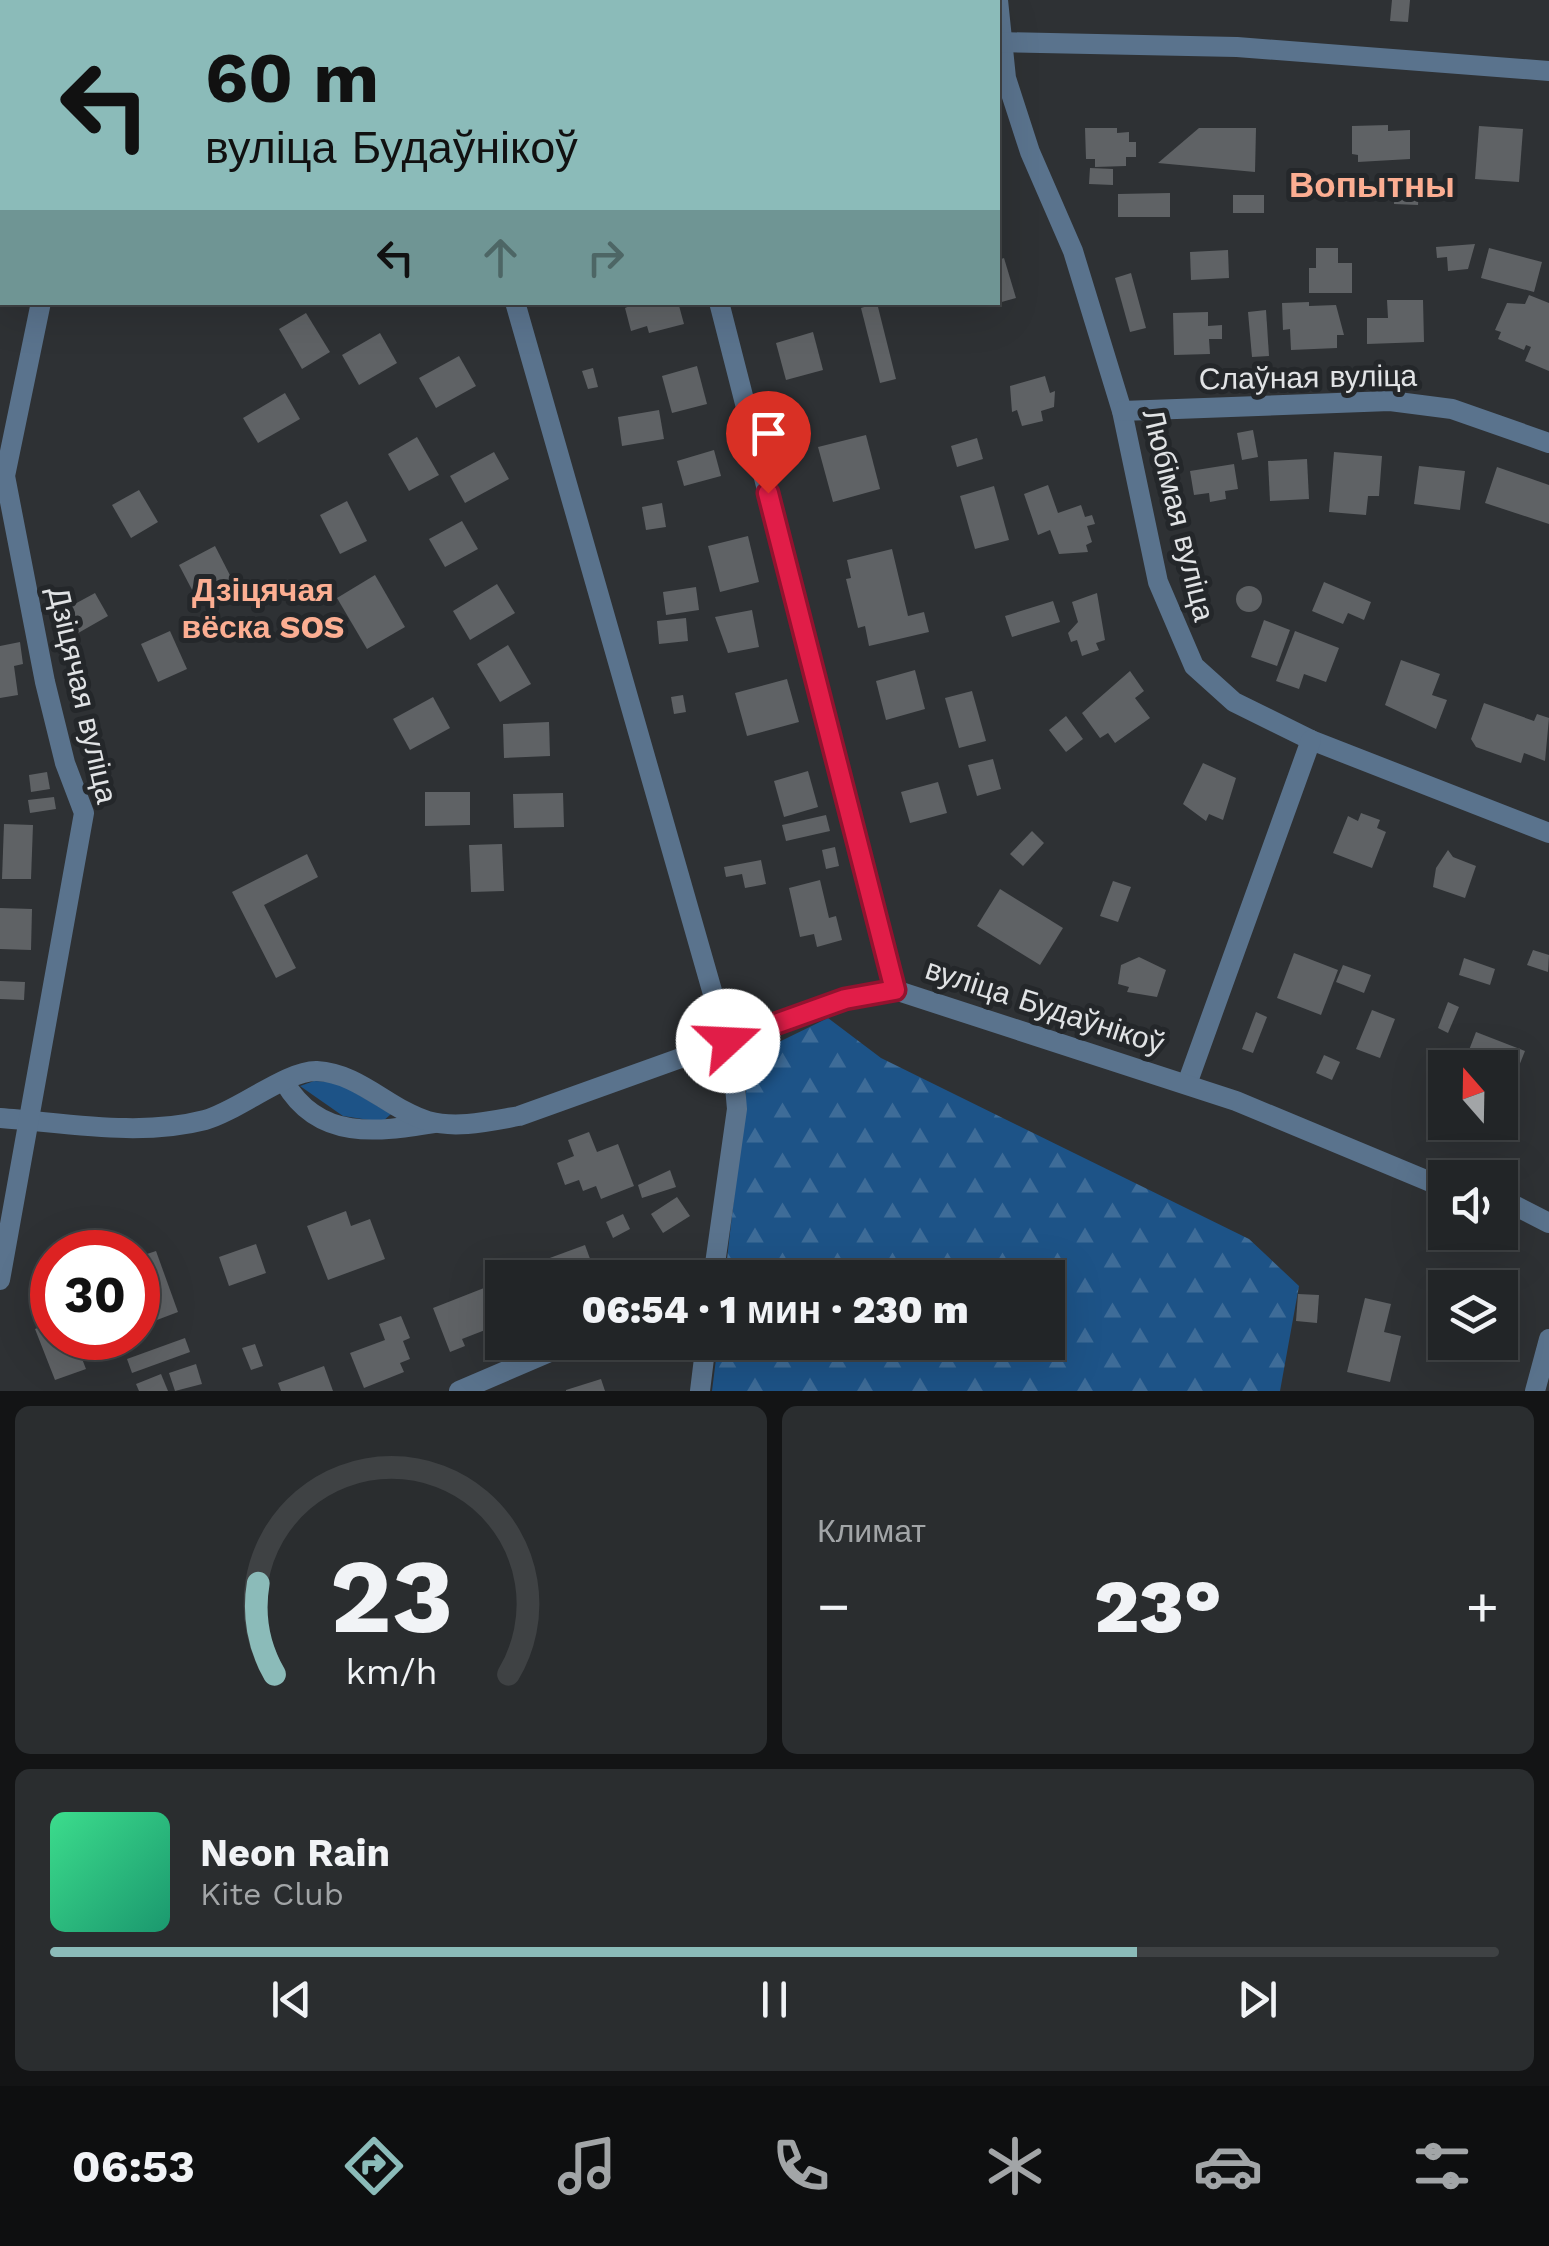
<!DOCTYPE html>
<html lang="ru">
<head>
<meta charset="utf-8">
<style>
  :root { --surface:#222527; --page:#2a2d2f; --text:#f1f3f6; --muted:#a2a5a7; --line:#3f4244; --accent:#8bbbb9 }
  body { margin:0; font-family:"Work Sans",sans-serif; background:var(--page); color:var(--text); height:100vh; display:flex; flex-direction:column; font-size:38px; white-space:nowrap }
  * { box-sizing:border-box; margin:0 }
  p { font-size:32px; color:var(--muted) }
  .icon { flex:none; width:55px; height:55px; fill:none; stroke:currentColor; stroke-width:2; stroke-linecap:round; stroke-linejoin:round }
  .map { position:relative; height:1391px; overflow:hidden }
  .side { display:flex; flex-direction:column; gap:15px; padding:15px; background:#131415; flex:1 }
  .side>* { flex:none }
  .banner { position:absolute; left:0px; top:0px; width:1000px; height:305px; box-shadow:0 10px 40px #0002,0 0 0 2px var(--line); background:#8bbbb9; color:#111; overflow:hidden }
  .needle { width:65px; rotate:340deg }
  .controls { position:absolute; left:1428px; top:1050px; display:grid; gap:20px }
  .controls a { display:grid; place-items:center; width:90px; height:90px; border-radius:0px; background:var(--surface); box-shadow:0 10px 40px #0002,0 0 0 2px var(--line); font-size:50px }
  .speed { position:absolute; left:30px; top:1230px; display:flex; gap:20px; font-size:50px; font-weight:700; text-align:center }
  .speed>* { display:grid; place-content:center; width:130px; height:130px; border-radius:50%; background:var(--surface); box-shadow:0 10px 40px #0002,0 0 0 2px var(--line); line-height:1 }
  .speed .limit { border:15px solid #d22; background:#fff; color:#111 }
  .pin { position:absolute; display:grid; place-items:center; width:85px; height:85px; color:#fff; margin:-102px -42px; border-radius:50% 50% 50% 0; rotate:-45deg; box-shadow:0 0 10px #0007 }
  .pin .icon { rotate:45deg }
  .me { position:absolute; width:110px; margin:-55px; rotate:70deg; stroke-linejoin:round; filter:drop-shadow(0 0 8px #0008) }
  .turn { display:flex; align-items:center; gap:35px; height:210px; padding:0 40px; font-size:45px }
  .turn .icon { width:130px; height:130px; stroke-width:2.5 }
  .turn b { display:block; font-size:70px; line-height:85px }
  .lanes { display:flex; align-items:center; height:95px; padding:0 40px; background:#0003; justify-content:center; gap:50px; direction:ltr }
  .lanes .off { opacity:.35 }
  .big { font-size:75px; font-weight:800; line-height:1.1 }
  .side .card { flex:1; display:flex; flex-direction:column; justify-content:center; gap:15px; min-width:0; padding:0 35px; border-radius:15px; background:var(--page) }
  .side .dial { align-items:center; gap:0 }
  .dial svg { height:260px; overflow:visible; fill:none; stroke:var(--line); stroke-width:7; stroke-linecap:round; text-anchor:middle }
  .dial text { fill:var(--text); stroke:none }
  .song { display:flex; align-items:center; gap:30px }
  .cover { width:120px; height:120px; border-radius:15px; background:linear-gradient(135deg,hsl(150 70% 55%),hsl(160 70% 35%)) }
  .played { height:10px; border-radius:5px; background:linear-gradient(90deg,var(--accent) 75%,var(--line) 75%) }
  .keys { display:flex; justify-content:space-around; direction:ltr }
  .heat { display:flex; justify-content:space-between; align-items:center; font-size:55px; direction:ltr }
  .side .tiles { flex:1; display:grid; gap:15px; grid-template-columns:1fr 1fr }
  .card:last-child { grid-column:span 2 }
  .trip { position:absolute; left:485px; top:1260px; width:580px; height:100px; border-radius:0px; background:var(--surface); box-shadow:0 10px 40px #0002,0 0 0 2px var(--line); font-weight:800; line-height:100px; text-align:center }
  .dock { display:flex; height:160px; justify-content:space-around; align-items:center; background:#0e0f10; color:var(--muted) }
  .dock .icon { width:70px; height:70px }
  .dock .on { color:var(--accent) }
  .dock b { font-size:45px; color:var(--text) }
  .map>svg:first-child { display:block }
  .green { fill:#1d5387 }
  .forest { fill:url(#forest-firs) }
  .building { fill:#5f6265 }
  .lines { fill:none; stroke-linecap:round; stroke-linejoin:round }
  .street { stroke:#5a738d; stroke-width:20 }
  .route-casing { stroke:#92132f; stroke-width:25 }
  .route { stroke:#e11d48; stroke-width:18 }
  .labels { text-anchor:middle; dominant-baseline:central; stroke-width:10; stroke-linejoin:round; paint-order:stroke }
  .street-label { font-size:30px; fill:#e1e3e5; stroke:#24272a }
  .neighbourhood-label { font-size:32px; font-weight:bold; fill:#fcae92; stroke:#24272a }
  .quarter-label { font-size:35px; font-weight:bold; fill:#fcae92; stroke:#24272a }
</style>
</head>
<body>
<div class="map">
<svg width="1549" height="1391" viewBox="0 0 1549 1391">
  <defs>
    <pattern id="forest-firs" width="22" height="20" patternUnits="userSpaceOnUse" patternTransform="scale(2.5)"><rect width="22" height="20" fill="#1d5387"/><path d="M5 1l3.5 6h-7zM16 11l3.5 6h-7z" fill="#3e6c98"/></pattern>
  </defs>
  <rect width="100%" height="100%" fill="#2e3134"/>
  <polygon class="green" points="314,1081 337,1082 391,1114 382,1122 343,1116 300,1086"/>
  <polygon class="forest" points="828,1018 881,1058 1249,1239 1299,1286 1280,1391 712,1391 718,1343 1048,1342 1048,1278 725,1277 750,1056"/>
  <g class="building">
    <polygon points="1392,0 1410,0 1408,22 1390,21"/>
    <polygon points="1388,125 1388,131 1410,130 1410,159 1358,162 1358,155 1352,154 1352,126"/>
    <polygon points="1479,126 1523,129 1519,182 1475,179"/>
    <polygon points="1085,128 1117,128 1117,133 1129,132 1129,142 1136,142 1136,157 1126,157 1126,166 1095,167 1095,159 1086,159"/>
    <polygon points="1199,128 1256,128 1255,172 1158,163"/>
    <polygon points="1090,168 1113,169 1113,185 1089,184"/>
    <polygon points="1395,189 1419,190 1418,205 1394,204"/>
    <polygon points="1170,193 1170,217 1118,217 1118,194"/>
    <rect x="1233" y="195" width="31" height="18"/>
    <polygon points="1475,244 1468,269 1448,271 1447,257 1437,258 1436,247"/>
    <polygon points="1316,248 1338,248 1338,263 1352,263 1352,293 1309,293 1309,268 1316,268"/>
    <polygon points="1489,248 1542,262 1534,292 1481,278"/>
    <polygon points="1228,250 1229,278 1191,280 1190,252"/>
    <polygon points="1004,258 1016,298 998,303 998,260"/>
    <polygon points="1131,273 1146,328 1130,332 1115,278"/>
    <polygon points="1529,295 1549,303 1549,371 1525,361 1531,347 1526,345 1524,350 1498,339 1501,332 1495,330 1507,303 1525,304"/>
    <polygon points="1387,300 1423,300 1424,342 1367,344 1367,318 1388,318"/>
    <polygon points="639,302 678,302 684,324 649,333 647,326 631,331 625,308"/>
    <polygon points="1309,302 1309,306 1336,305 1344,335 1337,335 1337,348 1291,350 1290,329 1283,330 1282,303"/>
    <polygon points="877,303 896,379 880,383 861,308"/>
    <polygon points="1266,310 1269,356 1252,357 1248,312"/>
    <polygon points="1208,312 1208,326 1222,325 1222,339 1209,339 1210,354 1174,355 1173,313"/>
    <polygon points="306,313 330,352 302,369 279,329"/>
    <polygon points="813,332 823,370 786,380 776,343"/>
    <polygon points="380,333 397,363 359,385 342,355"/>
    <polygon points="459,356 476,386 436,408 419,378"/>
    <polygon points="697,366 707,404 672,413 662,376"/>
    <polygon points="593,368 598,387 588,389 582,371"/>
    <polygon points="1045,376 1050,393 1055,391 1054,407 1041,411 1043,421 1022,426 1017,410 1012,412 1010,386"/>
    <polygon points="285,393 300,419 258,443 243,418"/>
    <polygon points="659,410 664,439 622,446 618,417"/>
    <polygon points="1253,430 1258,457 1242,460 1237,433"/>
    <polygon points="866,435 880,489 833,502 818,447"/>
    <polygon points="417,437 439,475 409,491 388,454"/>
    <polygon points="977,438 983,459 957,467 951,446"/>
    <polygon points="714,450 721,476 684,486 677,461"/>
    <polygon points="494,452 509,479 465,503 450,476"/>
    <polygon points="1334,452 1382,456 1379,496 1368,496 1366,515 1329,512"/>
    <polygon points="1307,459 1309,499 1270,501 1268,461"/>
    <polygon points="1234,464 1238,489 1225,491 1226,499 1210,502 1209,493 1194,495 1190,471"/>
    <polygon points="1419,466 1465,471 1460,510 1414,504"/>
    <polygon points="1497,467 1549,485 1549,524 1485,503"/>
    <polygon points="1048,485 1058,513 1081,505 1085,517 1092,515 1095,524 1087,526 1092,542 1086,545 1088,552 1059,554 1050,530 1038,535 1024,494"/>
    <polygon points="994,486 1009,540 975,549 960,496"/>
    <polygon points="139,490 158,522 131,538 112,505"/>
    <polygon points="347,501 367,541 340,554 320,515"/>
    <polygon points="662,503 666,527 646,530 642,507"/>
    <polygon points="462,521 478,549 445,567 429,539"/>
    <polygon points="748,536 759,582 720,592 708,546"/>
    <polygon points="215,546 236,587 200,605 179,565"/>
    <polygon points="892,549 908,616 924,612 929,632 869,646 865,626 858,628 846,579 851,578 847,560"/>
    <polygon points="375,575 405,627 367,649 337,598"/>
    <polygon points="1324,582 1371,602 1364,620 1348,613 1343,624 1312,611"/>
    <polygon points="497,584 515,613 470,640 453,611"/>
    <circle cx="1249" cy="599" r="13"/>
    <polygon points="696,587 699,610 666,615 663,592"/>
    <polygon points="95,593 108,616 73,636 60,612"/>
    <polygon points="1097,593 1105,640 1096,643 1099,650 1082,656 1077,640 1071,642 1068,633 1078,622 1072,602"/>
    <polygon points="1053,601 1060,622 1012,637 1005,616"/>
    <polygon points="752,610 759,647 728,653 715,617"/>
    <polygon points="686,618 688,641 659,644 657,621"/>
    <polygon points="1264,620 1290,630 1277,666 1251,657"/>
    <polygon points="170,631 187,669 158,682 141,644"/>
    <polygon points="1295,631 1339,648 1326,682 1304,674 1299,689 1276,681"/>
    <polygon points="20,642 23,664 14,666 18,695 0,698 0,646"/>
    <polygon points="508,645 531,684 500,702 477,664"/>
    <polygon points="1401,660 1440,674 1432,695 1447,700 1436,729 1385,705"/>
    <polygon points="915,670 925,709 886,720 876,681"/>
    <polygon points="1130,671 1144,691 1135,698 1150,718 1115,743 1108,733 1100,738 1082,713"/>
    <polygon points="787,679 799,722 747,736 735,693"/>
    <polygon points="972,691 986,741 959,748 945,698"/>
    <polygon points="683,695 686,712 674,714 671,697"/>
    <polygon points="433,697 450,728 410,750 393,719"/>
    <polygon points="1484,703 1534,721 1537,714 1549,718 1545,761 1524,753 1521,763 1476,747 1471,739"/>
    <polygon points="1066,716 1083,739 1066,752 1049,730"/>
    <polygon points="549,722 550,756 504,758 503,724"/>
    <polygon points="993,759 1001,789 977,796 968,765"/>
    <polygon points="1203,763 1236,778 1223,820 1209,814 1206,821 1183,804"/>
    <polygon points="808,771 818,807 784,817 774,781"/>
    <polygon points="47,772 50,789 31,792 29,775"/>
    <polygon points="938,782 947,813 910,823 901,792"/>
    <polygon points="425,792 470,792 470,825 425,826"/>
    <polygon points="563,793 564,827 514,828 513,794"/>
    <polygon points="54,797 56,809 30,813 28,800"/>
    <polygon points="1361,813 1380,820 1377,828 1386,832 1372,868 1333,853 1348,816 1358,821"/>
    <polygon points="826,815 830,831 786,841 782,825"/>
    <polygon points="4,824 33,825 31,879 2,879"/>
    <polygon points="1032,831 1044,843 1023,866 1010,854"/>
    <polygon points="502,844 504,891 471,892 469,845"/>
    <polygon points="835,847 839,866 826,869 822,850"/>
    <polygon points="1448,850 1453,857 1476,866 1465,898 1433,887 1436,868"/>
    <polygon points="307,854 318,877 264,905 296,968 276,978 232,892"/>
    <polygon points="761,860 766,884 745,888 742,874 726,877 724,867"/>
    <polygon points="820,880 829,918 836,916 842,940 817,947 814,934 800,937 789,888"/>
    <polygon points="1113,881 1131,887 1118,922 1100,916"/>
    <polygon points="1000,889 1063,928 1040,965 977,926"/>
    <polygon points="0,908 32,909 31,950 0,949"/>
    <polygon points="1533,950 1549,955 1548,972 1527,965"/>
    <polygon points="1294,953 1338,970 1321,1015 1277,998"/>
    <polygon points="1139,957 1166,970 1157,997 1127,992 1129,987 1118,984 1121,965"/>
    <polygon points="1464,958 1495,969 1490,985 1459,975"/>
    <polygon points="1343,965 1371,975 1364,993 1336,982"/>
    <polygon points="0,981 25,982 24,1000 0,999"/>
    <polygon points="1448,1002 1459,1007 1448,1033 1438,1028"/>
    <polygon points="1372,1010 1395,1019 1380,1058 1356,1049"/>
    <polygon points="1256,1012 1267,1017 1253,1053 1242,1049"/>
    <polygon points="1476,1032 1525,1051 1515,1076 1500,1068 1462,1068"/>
    <polygon points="1324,1055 1340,1062 1332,1080 1316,1073"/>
    <polygon points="589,1132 597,1152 618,1144 634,1186 601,1199 596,1186 583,1191 579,1180 565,1185 557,1163 574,1156 568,1140"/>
    <polygon points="670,1170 676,1187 642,1198 638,1185"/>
    <polygon points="677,1197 690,1216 663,1233 651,1214"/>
    <polygon points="346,1211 351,1226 370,1219 385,1259 328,1280 307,1226"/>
    <polygon points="623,1214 630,1229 613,1238 606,1222"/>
    <polygon points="256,1244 266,1273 229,1286 219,1257"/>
    <polygon points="585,1245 597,1278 532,1278 528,1266"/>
    <polygon points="156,1251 178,1312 149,1323 138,1292 138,1257"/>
    <polygon points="484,1288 498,1325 462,1339 465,1346 450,1352 433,1308"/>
    <polygon points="1298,1294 1319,1295 1317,1323 1296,1321"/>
    <polygon points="1365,1298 1391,1304 1384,1332 1401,1336 1390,1382 1347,1372"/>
    <polygon points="401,1316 410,1338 403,1341 410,1359 400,1363 404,1372 364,1388 350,1353 385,1340 379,1324"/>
    <polygon points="52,1322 52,1338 74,1338 86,1369 55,1380 35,1329"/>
    <polygon points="185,1338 190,1352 132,1373 127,1359"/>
    <polygon points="255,1344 263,1366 251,1370 242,1348"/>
    <polygon points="196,1364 202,1384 175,1391 169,1373"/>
    <polygon points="324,1366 333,1391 281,1391 278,1383"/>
    <polygon points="161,1374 168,1391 139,1391 136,1384"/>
    <polygon points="601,1379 605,1391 566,1391 566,1390"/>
  </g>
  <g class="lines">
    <g class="street">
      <polyline points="445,0 445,2"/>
      <polyline points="626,0 632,2"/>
      <polyline points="998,0 1006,78 1030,152 1073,251 1122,411 1158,582 1194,666 1234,702 1311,740 1549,833"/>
      <polyline points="21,2 36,0"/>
      <polyline points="0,6 2,6"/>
      <polyline points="998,42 1237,47 1549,71"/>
      <polyline points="515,302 733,1064 737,1109 713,1278"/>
      <polyline points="719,302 895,990"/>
      <polyline points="1122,411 1390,401 1452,409 1549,443"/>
      <path d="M285 1083C319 1141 377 1132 434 1123"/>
      <polyline points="1187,1084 1311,740"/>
      <path d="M0 1118C67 1123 140 1137 205 1120 238 1111 287 1070 317 1071 359 1073 390 1110 428 1121 457 1129 490 1121 519 1116L845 999 895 990 1236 1101 1445 1188"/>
      <polyline points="1500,1198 1549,1223"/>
      <polyline points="0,1280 84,813 65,763 45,682 5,476 41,302"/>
      <polyline points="459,1391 573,1342"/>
      <polyline points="700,1391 706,1342"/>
      <polyline points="1535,1391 1549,1339"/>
    </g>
  </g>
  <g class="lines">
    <defs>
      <polyline id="route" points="728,1041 845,999 895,990 768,493"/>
    </defs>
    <use href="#route" class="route-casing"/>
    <use href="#route" class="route"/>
  </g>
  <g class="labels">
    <g class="street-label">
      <text transform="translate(1308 377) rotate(-1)">Слаўная вуліца</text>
      <text transform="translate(1179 515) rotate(76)">Любімая вуліца</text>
      <text transform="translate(83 695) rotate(77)">Дзіцячая вуліца</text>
      <text transform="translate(1045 1006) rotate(18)">вуліца Будаўнікоў</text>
    </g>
    <g class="neighbourhood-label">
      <text x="263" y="590">Дзіцячая<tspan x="263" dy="37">вёска SOS</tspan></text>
    </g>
    <g class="quarter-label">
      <text x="1372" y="185">Вопытны</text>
    </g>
  </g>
</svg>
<div class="controls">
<a><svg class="needle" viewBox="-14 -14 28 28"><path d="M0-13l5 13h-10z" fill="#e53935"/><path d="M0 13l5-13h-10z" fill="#a2a5a7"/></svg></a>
<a><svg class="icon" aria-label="sound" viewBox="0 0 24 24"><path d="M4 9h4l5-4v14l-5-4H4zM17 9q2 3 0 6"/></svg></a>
<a><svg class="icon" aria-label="layers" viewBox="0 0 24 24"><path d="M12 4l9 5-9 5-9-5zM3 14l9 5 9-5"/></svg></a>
</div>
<div class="speed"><div class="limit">30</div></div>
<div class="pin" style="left:768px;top:493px;background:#d93025"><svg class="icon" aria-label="arrive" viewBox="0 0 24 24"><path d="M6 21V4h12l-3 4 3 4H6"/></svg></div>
<svg class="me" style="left:728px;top:1041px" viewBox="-20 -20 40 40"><circle r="19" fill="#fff"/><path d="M0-13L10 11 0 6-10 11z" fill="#e11d48"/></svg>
<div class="trip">06:54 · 1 мин · 230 m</div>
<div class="banner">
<div class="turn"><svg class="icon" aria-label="left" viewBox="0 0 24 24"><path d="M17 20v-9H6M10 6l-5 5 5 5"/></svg><div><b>60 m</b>вуліца Будаўнікоў</div></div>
<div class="lanes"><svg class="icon" aria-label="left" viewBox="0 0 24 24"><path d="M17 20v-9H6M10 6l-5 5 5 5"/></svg><svg class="icon off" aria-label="ahead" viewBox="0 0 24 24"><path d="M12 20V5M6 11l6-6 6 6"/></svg><svg class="icon off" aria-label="right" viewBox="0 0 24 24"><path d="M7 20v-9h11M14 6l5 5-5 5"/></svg></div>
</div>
</div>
<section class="side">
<div class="tiles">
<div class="card dial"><svg viewBox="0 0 100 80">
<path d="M14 69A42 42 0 1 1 86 69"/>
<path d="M14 69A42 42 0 0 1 9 41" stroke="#8bbbb9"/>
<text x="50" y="56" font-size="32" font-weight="700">23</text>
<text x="50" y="72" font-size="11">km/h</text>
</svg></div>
<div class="card"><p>Климат</p>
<div class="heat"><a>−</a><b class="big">23°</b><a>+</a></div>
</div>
<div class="card">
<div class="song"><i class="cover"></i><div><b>Neon Rain</b><p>Kite Club</p></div></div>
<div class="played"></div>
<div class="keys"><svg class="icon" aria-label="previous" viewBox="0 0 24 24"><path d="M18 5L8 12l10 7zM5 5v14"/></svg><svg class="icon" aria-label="pause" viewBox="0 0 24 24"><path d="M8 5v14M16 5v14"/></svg><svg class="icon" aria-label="next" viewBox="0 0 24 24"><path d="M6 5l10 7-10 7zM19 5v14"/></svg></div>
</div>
</div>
</section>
<nav class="dock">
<b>06:53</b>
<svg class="icon on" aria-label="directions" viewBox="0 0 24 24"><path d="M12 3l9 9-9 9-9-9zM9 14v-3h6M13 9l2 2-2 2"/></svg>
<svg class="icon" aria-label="music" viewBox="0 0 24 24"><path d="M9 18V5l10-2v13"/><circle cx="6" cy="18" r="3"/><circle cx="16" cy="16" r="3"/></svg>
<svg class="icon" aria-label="phone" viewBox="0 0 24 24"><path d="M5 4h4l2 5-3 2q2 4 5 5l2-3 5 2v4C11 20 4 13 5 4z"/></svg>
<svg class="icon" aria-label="climate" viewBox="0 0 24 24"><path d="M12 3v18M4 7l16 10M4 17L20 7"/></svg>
<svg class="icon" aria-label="car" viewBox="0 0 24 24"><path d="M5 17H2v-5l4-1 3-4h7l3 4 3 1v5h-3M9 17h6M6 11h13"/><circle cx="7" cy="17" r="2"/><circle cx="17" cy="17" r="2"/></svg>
<svg class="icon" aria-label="filters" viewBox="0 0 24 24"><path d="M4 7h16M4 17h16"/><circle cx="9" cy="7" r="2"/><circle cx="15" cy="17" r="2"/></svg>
</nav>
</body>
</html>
